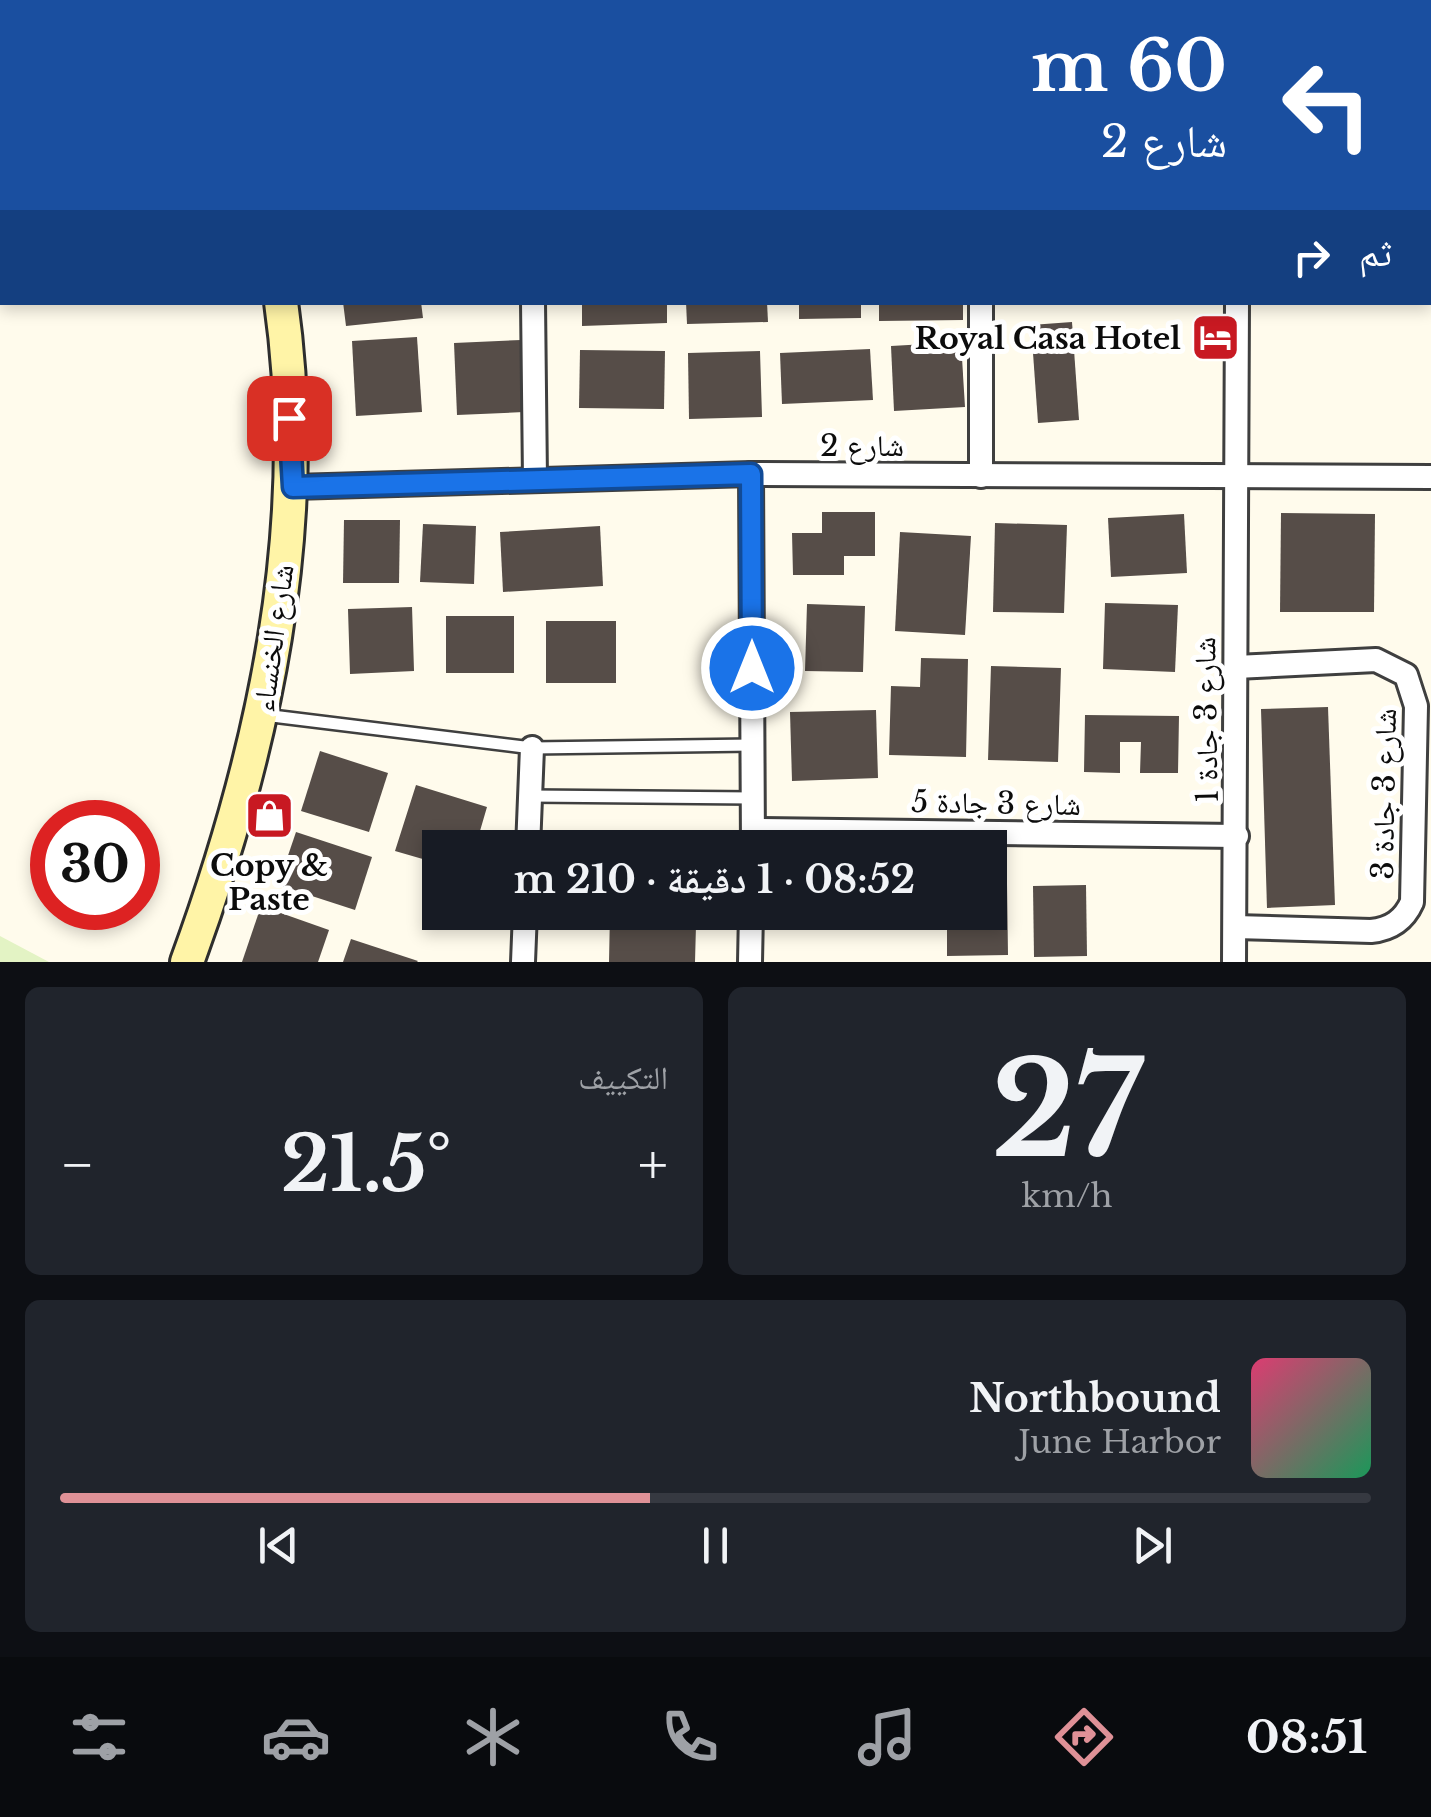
<!DOCTYPE html>
<html lang="ar">
<head>
<meta charset="utf-8">
<style>
  :root { --surface:#171b24; --page:#20242c; --text:#f1f3f6; --muted:#9ea1a6; --line:#363941; --accent:#df9197 }
  body { margin:0; font-family:"Libre Baskerville","Noto Naskh Arabic",serif; background:var(--page); color:var(--text); direction:rtl; height:100vh; display:flex; flex-direction:column; font-size:38px; white-space:nowrap }
  * { box-sizing:border-box; margin:0 }
  p { font-size:32px; color:var(--muted) }
  .icon { flex:none; width:55px; height:55px; fill:none; stroke:currentColor; stroke-width:2; stroke-linecap:round; stroke-linejoin:round }
  .map { position:relative; height:962px; overflow:hidden; direction:ltr }
  .drawer { display:flex; flex-direction:column; gap:25px; padding:25px; background:#0d0f14; flex:1 }
  .drawer>* { flex:none }
  .hud { position:absolute; left:0px; top:0px; width:1432px; height:305px; box-shadow:0 5px 15px #0003; direction:rtl; background:#1a4fa0; color:#fff; overflow:hidden }
  .speed { position:absolute; left:30px; top:800px; display:flex; gap:20px; font-size:50px; font-weight:700; text-align:center }
  .speed>* { display:grid; place-content:center; width:130px; height:130px; border-radius:50%; background:var(--surface); box-shadow:0 5px 15px #0003; line-height:1 }
  .speed .limit { border:15px solid #d22; background:#fff; color:#111 }
  .pin { position:absolute; display:grid; place-items:center; width:85px; height:85px; color:#fff; margin:-42px; border-radius:20px; box-shadow:0 5px 15px #0006 }
  .me { position:absolute; width:110px; margin:-55px; rotate:0deg; stroke-linejoin:round; filter:drop-shadow(0 0 8px #0008) }
  .turn { display:flex; align-items:center; gap:35px; height:210px; padding:0 40px; font-size:45px }
  .turn .icon { width:130px; height:130px; stroke-width:2.5 }
  .turn b { display:block; font-size:70px; line-height:85px }
  .then { display:flex; align-items:center; height:95px; padding:0 40px; background:#0003; gap:20px; font-size:38px }
  .big { font-size:75px; font-weight:700; line-height:1.1 }
  .drawer .widget { flex:1; display:flex; flex-direction:column; justify-content:center; gap:15px; min-width:0; padding:0 35px; border-radius:15px; background:var(--page) }
  .drawer .dial { align-items:center; gap:0 }
  .dial b { font-size:130px; line-height:1 }
  .song { display:flex; align-items:center; gap:30px }
  .cover { width:120px; height:120px; border-radius:15px; background:linear-gradient(135deg,hsl(340 70% 55%),hsl(150 70% 35%)) }
  .played { height:10px; border-radius:5px; background:linear-gradient(90deg,var(--accent) 45%,var(--line) 45%) }
  .keys { display:flex; justify-content:space-around; direction:ltr }
  .heat { display:flex; justify-content:space-between; align-items:center; font-size:55px; direction:ltr }
  .drawer .tiles { flex:1; display:grid; gap:25px; grid-template-columns:1fr 1fr }
  .widget:last-child { grid-column:span 2 }
  .trip { position:absolute; left:422px; top:830px; width:585px; height:100px; border-radius:0px; background:var(--surface); box-shadow:0 5px 15px #0003; font-weight:700; line-height:100px; text-align:center; direction:rtl }
  .dock { display:flex; height:160px; justify-content:space-around; align-items:center; background:#090b0e; color:var(--muted) }
  .dock .icon { width:70px; height:70px }
  .dock .current { color:var(--accent) }
  .dock b { font-size:45px; color:var(--text) }
  .map>svg:first-child { display:block }
  .pitch { fill:#e3f3c4 }
  .building { fill:#564d48 }
  .lines { fill:none; stroke-linecap:round; stroke-linejoin:round }
  .lane-casing { stroke:#3f3f3f; stroke-width:16 }
  .street-casing { stroke:#3f3f3f; stroke-width:28 }
  .secondary-casing { stroke:#2e2e2e; stroke-width:38 }
  .lane { stroke:#fff; stroke-width:11 }
  .street { stroke:#fff; stroke-width:22 }
  .secondary { stroke:#fff4a7; stroke-width:32 }
  .route-casing { stroke:#114b97; stroke-width:25 }
  .route { stroke:#1a73e8; stroke-width:18 }
  .labels { text-anchor:middle; dominant-baseline:central; stroke-width:10; stroke-linejoin:round; paint-order:stroke }
  .poi-label { font-size:30px; font-weight:bold; fill:#0c0c0c; stroke:#fff; text-anchor:end }
  .street-label { font-size:30px; fill:#0c0c0c; stroke:#fff }
</style>
</head>
<body>
<div class="map">
<svg width="1431" height="962" viewBox="0 0 1431 962">
  <rect width="100%" height="100%" fill="#fffbec"/>
  <polygon class="pitch" points="0,936 49,962 0,962"/>
  <g class="building">
    <polygon points="343,302 421,302 423,318 346,326"/>
    <polygon points="582,302 667,302 667,323 582,326"/>
    <polygon points="686,302 767,302 768,322 687,324"/>
    <polygon points="799,302 861,302 861,318 799,319"/>
    <polygon points="879,302 963,302 963,320 879,321"/>
    <polygon points="1072,322 1079,420 1038,423 1031,325"/>
    <polygon points="417,337 422,412 356,416 352,341"/>
    <polygon points="521,340 524,412 457,415 454,343"/>
    <polygon points="961,342 965,407 894,411 891,346"/>
    <polygon points="870,349 873,400 782,404 780,353"/>
    <polygon points="580,350 665,351 664,409 579,408"/>
    <polygon points="760,351 762,417 689,419 688,353"/>
    <polygon points="822,512 875,512 875,556 844,556 844,575 793,575 792,533 822,533"/>
    <polygon points="1281,513 1375,514 1374,612 1280,612"/>
    <polygon points="1184,514 1187,573 1111,577 1108,518"/>
    <polygon points="344,520 400,520 399,583 343,583"/>
    <polygon points="995,523 1067,525 1064,613 993,612"/>
    <polygon points="423,524 476,526 474,584 420,582"/>
    <polygon points="600,526 603,586 503,592 500,532"/>
    <polygon points="900,532 971,536 965,635 895,631"/>
    <polygon points="1105,603 1178,605 1175,672 1103,669"/>
    <polygon points="807,604 865,606 863,672 805,671"/>
    <polygon points="412,607 414,671 350,674 348,609"/>
    <rect x="446" y="616" width="68" height="57"/>
    <rect x="546" y="621" width="70" height="62"/>
    <polygon points="921,658 968,659 966,757 889,755 891,686 920,687"/>
    <polygon points="991,666 1061,668 1058,762 988,760"/>
    <polygon points="1328,707 1335,905 1267,908 1261,709"/>
    <polygon points="876,710 878,778 792,781 790,712"/>
    <polygon points="1085,715 1179,716 1178,773 1140,773 1141,742 1120,742 1120,773 1084,772"/>
    <polygon points="320,751 388,773 369,832 301,811"/>
    <polygon points="416,785 487,807 475,848 440,848 440,864 395,851"/>
    <polygon points="296,832 372,857 355,910 278,885"/>
    <polygon points="619,837 700,838 700,848 619,848"/>
    <polygon points="1007,884 1008,955 947,956 947,912 990,912 990,885"/>
    <polygon points="1086,885 1087,956 1034,957 1033,886"/>
    <polygon points="261,906 329,930 318,962 242,962"/>
    <polygon points="610,913 661,915 661,924 696,925 695,962 609,962"/>
    <polygon points="351,939 418,961 417,962 343,962"/>
  </g>
  <g class="lines">
    <defs>
      <g id="lane">
        <polyline points="973,0 973,2"/>
        <polyline points="264,715 532,748 753,745"/>
        <polyline points="530,796 753,798"/>
      </g>
      <g id="street">
        <polyline points="575,0 576,2"/>
        <polyline points="1243,2 1243,0"/>
        <polyline points="533,302 535,480"/>
        <polyline points="981,302 981,476"/>
        <polyline points="751,474 753,848"/>
        <polyline points="293,487 751,474 1431,477"/>
        <polyline points="754,830 1237,836"/>
        <polyline points="528,848 532,748"/>
        <path d="M1235 927 1371 931C1391 929 1404 920 1412 902L1416 706 1406 675 1376 660 1236 667"/>
        <polyline points="523,962 525,912"/>
        <polyline points="750,962 751,912"/>
        <polyline points="1234,962 1237,302"/>
      </g>
      <g id="secondary">
        <polyline points="208,0 209,2"/>
        <polyline points="860,2 872,0"/>
        <path d="M187 962C264 752 313 527 281 302"/>
      </g>
    </defs>
    <use href="#lane" class="lane-casing"/>
    <use href="#street" class="street-casing"/>
    <use href="#secondary" class="secondary-casing"/>
    <use href="#lane" class="lane"/>
    <use href="#street" class="street"/>
    <use href="#secondary" class="secondary"/>
  </g>
  <g class="lines">
    <defs>
      <polyline id="route" points="289,418 293,487 751,474 752,668"/>
    </defs>
    <use href="#route" class="route-casing"/>
    <use href="#route" class="route"/>
  </g>
  <defs>
    <symbol id="hotel-square" viewBox="-11 -11 22 22"><rect x="-9" y="-9" width="18" height="18" rx="4" fill="#c81922" stroke="#fff"/><path d="M-6-4.5h1.5V1H6V5H4.5V3h-9V5H-6ZM-4 0a1.8 1.8 0 1 1 3.6 0ZM.5 0V-2.5h3Q6-2.5 6 0Z" fill="#fff"/></symbol>
    <symbol id="shop-square" viewBox="-11 -11 22 22"><rect x="-9" y="-9" width="18" height="18" rx="4" fill="#c81922" stroke="#fff"/><path d="M-5-2.5h2.3a2.7 3.5 0 0 1 5.4 0H5L5.5 6h-11ZM-1.5-2.5h3a1.5 2.3 0 0 0-3 0Z" fill="#fff"/></symbol>
  </defs>
  <g fill-rule="evenodd">
    <use href="#hotel-square" x="1188" y="310" width="55" height="55"/>
    <use href="#shop-square" x="242" y="788" width="55" height="55"/>
  </g>
  <g class="labels">
    <g class="poi-label">
      <text x="1181" y="338">Royal Casa Hotel</text>
      <text x="269" y="865" text-anchor="middle">Copy &amp;<tspan x="269" dy="34">Paste</tspan></text>
    </g>
    <g class="street-label">
      <text x="862" y="445">شارع 2</text>
      <text transform="translate(273 638) rotate(-82)">شارع الخنساء</text>
      <text transform="translate(1206 720) rotate(-91)">شارع 3 جادة 1</text>
      <text transform="translate(1384 794) rotate(-89)">شارع 3 جادة 3</text>
      <text transform="translate(996 803) rotate(1)">شارع 3 جادة 5</text>
    </g>
  </g>
</svg>
<div class="speed"><div class="limit">30</div></div>
<div class="pin" style="left:289px;top:418px;background:#d93025"><svg class="icon" aria-label="arrive" viewBox="0 0 24 24"><path d="M6 21V4h12l-3 4 3 4H6"/></svg></div>
<svg class="me" style="left:752px;top:668px" viewBox="-20 -20 40 40"><circle r="17" fill="#1a73e8" stroke="#fff" stroke-width="3"/><path d="M0-11L8 9 0 5-8 9z" fill="#fff"/></svg>
<div class="trip">08:52 · 1 دقيقة · 210 m</div>
<div class="hud">
<div class="turn"><svg class="icon" aria-label="left" viewBox="0 0 24 24"><path d="M17 20v-9H6M10 6l-5 5 5 5"/></svg><div><b>60 m</b>شارع 2</div></div>
<div class="then">ثم<svg class="icon" aria-label="right" viewBox="0 0 24 24"><path d="M7 20v-9h11M14 6l5 5-5 5"/></svg></div>
</div>
</div>
<section class="drawer">
<div class="tiles">
<div class="widget dial"><b>27</b><p>km/h</p></div>
<div class="widget"><p>التكييف</p>
<div class="heat"><a>−</a><b class="big">21.5°</b><a>+</a></div>
</div>
<div class="widget">
<div class="song"><i class="cover"></i><div><b>Northbound</b><p>June Harbor</p></div></div>
<div class="played"></div>
<div class="keys"><svg class="icon" aria-label="previous" viewBox="0 0 24 24"><path d="M18 5L8 12l10 7zM5 5v14"/></svg><svg class="icon" aria-label="pause" viewBox="0 0 24 24"><path d="M8 5v14M16 5v14"/></svg><svg class="icon" aria-label="next" viewBox="0 0 24 24"><path d="M6 5l10 7-10 7zM19 5v14"/></svg></div>
</div>
</div>
</section>
<nav class="dock">
<b>08:51</b>
<svg class="icon current" aria-label="directions" viewBox="0 0 24 24"><path d="M12 3l9 9-9 9-9-9zM9 14v-3h6M13 9l2 2-2 2"/></svg>
<svg class="icon" aria-label="music" viewBox="0 0 24 24"><path d="M9 18V5l10-2v13"/><circle cx="6" cy="18" r="3"/><circle cx="16" cy="16" r="3"/></svg>
<svg class="icon" aria-label="phone" viewBox="0 0 24 24"><path d="M5 4h4l2 5-3 2q2 4 5 5l2-3 5 2v4C11 20 4 13 5 4z"/></svg>
<svg class="icon" aria-label="climate" viewBox="0 0 24 24"><path d="M12 3v18M4 7l16 10M4 17L20 7"/></svg>
<svg class="icon" aria-label="car" viewBox="0 0 24 24"><path d="M5 17H2v-5l4-1 3-4h7l3 4 3 1v5h-3M9 17h6M6 11h13"/><circle cx="7" cy="17" r="2"/><circle cx="17" cy="17" r="2"/></svg>
<svg class="icon" aria-label="filters" viewBox="0 0 24 24"><path d="M4 7h16M4 17h16"/><circle cx="9" cy="7" r="2"/><circle cx="15" cy="17" r="2"/></svg>
</nav>
</body>
</html>
